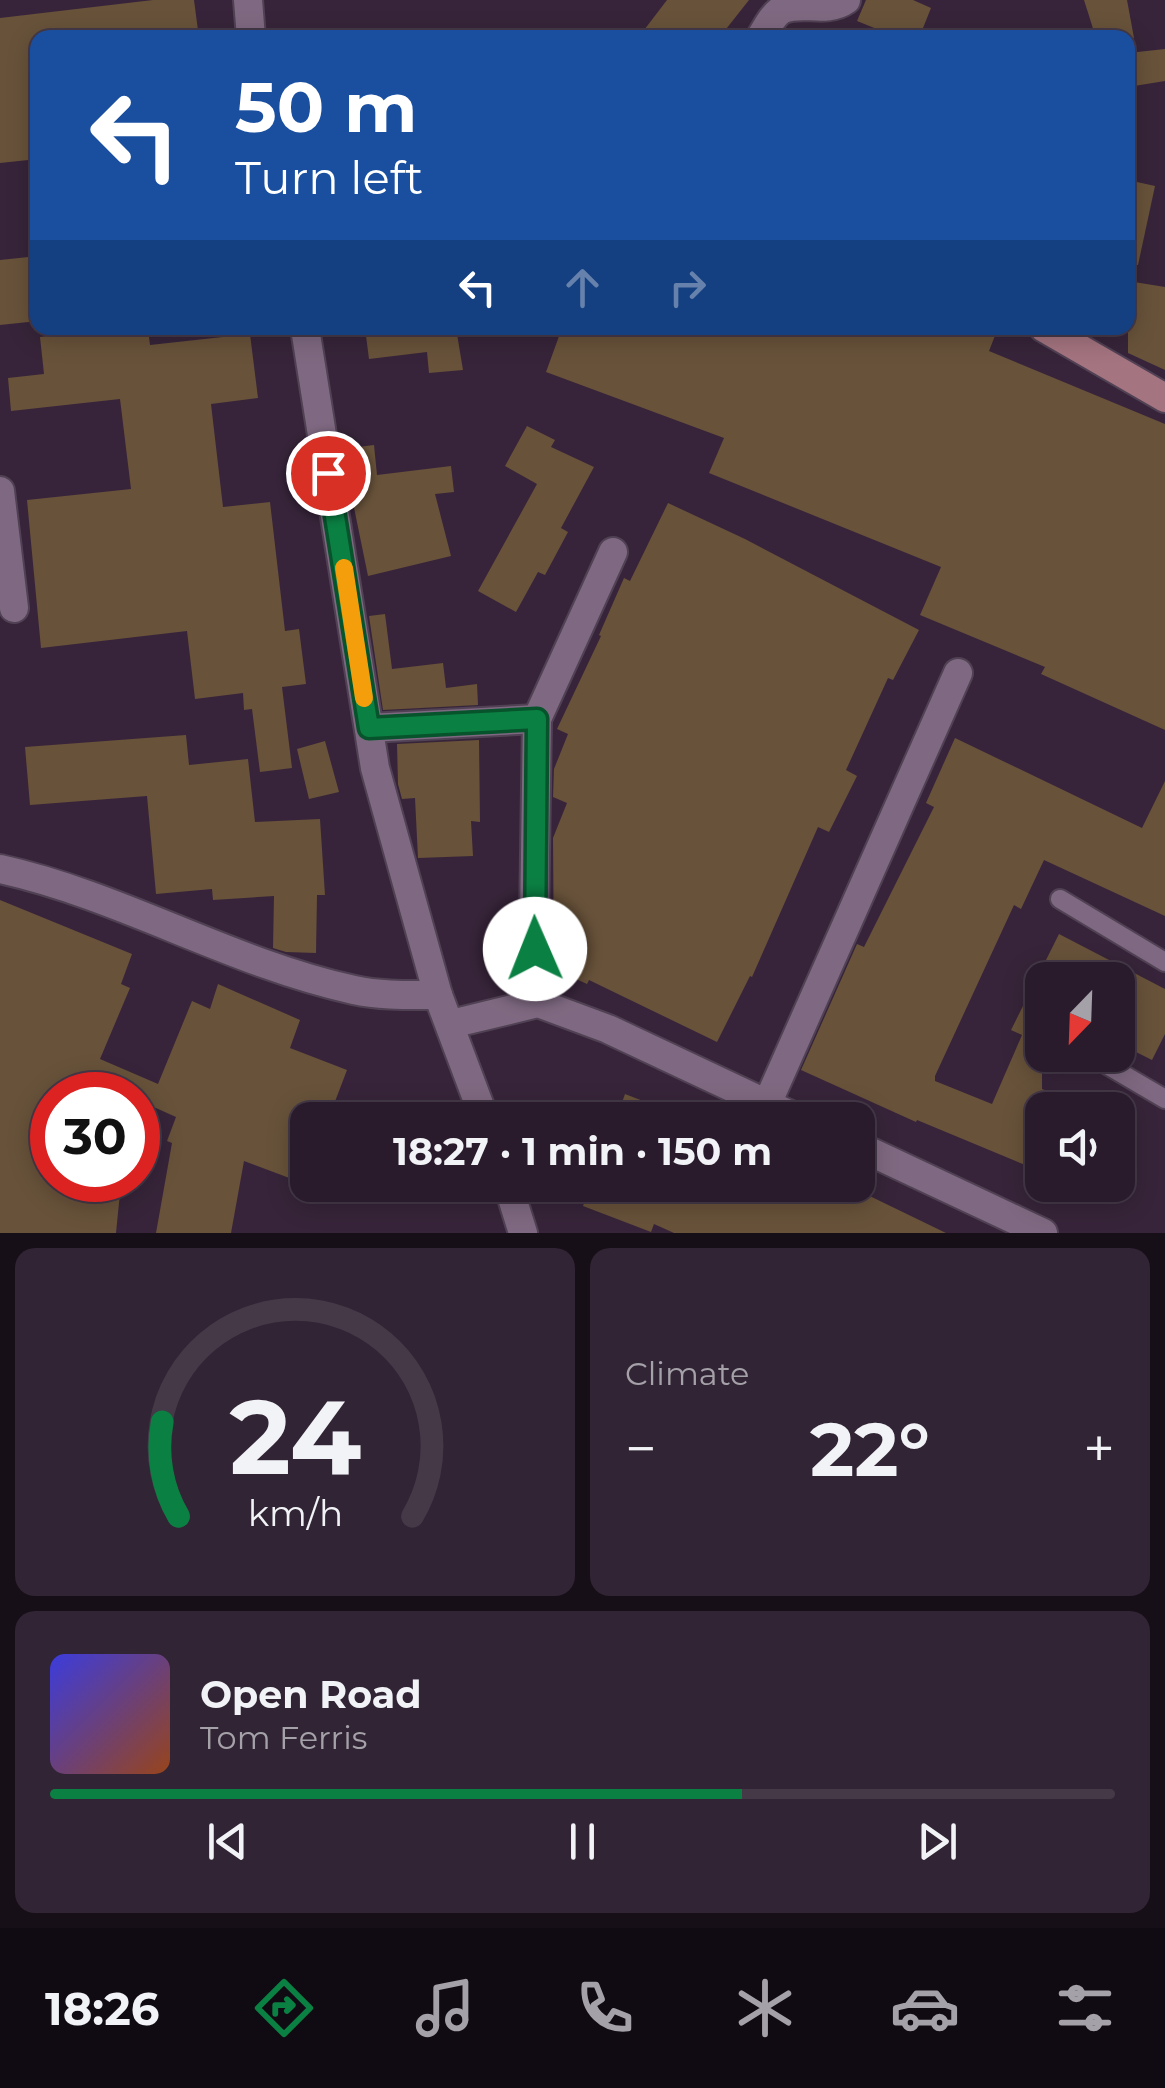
<!DOCTYPE html>
<html lang="en">
<head>
<meta charset="utf-8">
<style>
  :root { --surface:#291b2c; --page:#312434; --text:#f1f3f6; --muted:#a5a1a9; --line:#453948; --accent:#0b8043 }
  body { margin:0; font-family:Montserrat,sans-serif; background:var(--page); color:var(--text); height:100vh; display:flex; flex-direction:column; font-size:38px; white-space:nowrap }
  * { box-sizing:border-box; margin:0 }
  p { font-size:32px; color:var(--muted) }
  .icon { flex:none; width:55px; height:55px; fill:none; stroke:currentColor; stroke-width:2; stroke-linecap:round; stroke-linejoin:round }
  .map { position:relative; height:1233px; overflow:hidden }
  .side { display:flex; flex-direction:column; gap:15px; padding:15px; background:#170f18; flex:1 }
  .side>* { flex:none }
  .banner { position:absolute; left:30px; top:30px; width:1105px; height:305px; border-radius:20px; box-shadow:0 5px 25px #0003,0 0 0 2px var(--line); background:#1a4fa0; color:#fff; overflow:hidden }
  .needle { width:65px; rotate:203deg }
  .tools { position:absolute; left:1025px; top:962px; display:grid; gap:20px }
  .tools a { display:grid; place-items:center; width:110px; height:110px; border-radius:20px; background:var(--surface); box-shadow:0 5px 25px #0003,0 0 0 2px var(--line); font-size:50px }
  .speed { position:absolute; left:30px; top:1072px; display:flex; gap:20px; font-size:50px; font-weight:700; text-align:center }
  .speed>* { display:grid; place-content:center; width:130px; height:130px; border-radius:50%; background:var(--surface); box-shadow:0 5px 25px #0003,0 0 0 2px var(--line); line-height:1 }
  .speed .limit { border:15px solid #d22; background:#fff; color:#111 }
  .pin { position:absolute; display:grid; place-items:center; width:85px; height:85px; color:#fff; margin:-42px; border:5px solid #fff; border-radius:50%; box-shadow:0 2px 10px #0007 }
  .me { position:absolute; width:110px; margin:-55px; rotate:359deg; stroke-linejoin:round; filter:drop-shadow(0 0 8px #0008) }
  .turn { display:flex; align-items:center; gap:35px; height:210px; padding:0 40px; font-size:45px }
  .turn .icon { width:130px; height:130px; stroke-width:2.5 }
  .turn b { display:block; font-size:70px; line-height:85px }
  .lanes { display:flex; align-items:center; height:95px; padding:0 40px; background:#0003; justify-content:center; gap:50px; direction:ltr }
  .lanes .off { opacity:.35 }
  .big { font-size:75px; font-weight:700; line-height:1.1 }
  .side .tile { flex:1; display:flex; flex-direction:column; justify-content:center; gap:15px; min-width:0; padding:0 35px; border-radius:20px; background:var(--page) }
  .side .dial { align-items:center; gap:0 }
  .dial svg { height:260px; overflow:visible; fill:none; stroke:var(--line); stroke-width:7; stroke-linecap:round; text-anchor:middle }
  .dial text { fill:var(--text); stroke:none }
  .song { display:flex; align-items:center; gap:30px }
  .cover { width:120px; height:120px; border-radius:15px; background:linear-gradient(135deg,hsl(240 70% 55%),hsl(20 70% 35%)) }
  .played { height:10px; border-radius:5px; background:linear-gradient(90deg,var(--accent) 65%,var(--line) 65%) }
  .keys { display:flex; justify-content:space-around; direction:ltr }
  .heat { display:flex; justify-content:space-between; align-items:center; font-size:55px; direction:ltr }
  .side .tiles { flex:1; display:grid; gap:15px; grid-template-columns:1fr 1fr }
  .tile:last-child { grid-column:span 2 }
  .trip { position:absolute; left:290px; top:1102px; width:585px; height:100px; border-radius:20px; background:var(--surface); box-shadow:0 5px 25px #0003,0 0 0 2px var(--line); font-weight:700; line-height:100px; text-align:center }
  .menu { display:flex; height:160px; justify-content:space-around; align-items:center; background:#100b12; color:var(--muted) }
  .menu .icon { width:70px; height:70px }
  .menu .active { color:var(--accent) }
  .menu b { font-size:45px; color:var(--text) }
  .map>svg:first-child { display:block }
  .building { fill:#68523a }
  .lines { fill:none; stroke-linecap:round; stroke-linejoin:round }
  .service-casing { stroke:#514154; stroke-width:22 }
  .minor-casing { stroke:#514154; stroke-width:32 }
  .secondary-casing { stroke:#514154; stroke-width:32 }
  .service { stroke:#7f6982; stroke-width:18 }
  .minor { stroke:#7f6982; stroke-width:28 }
  .secondary { stroke:#a47480; stroke-width:28 }
  .route-casing { stroke:#07532c; stroke-width:25 }
  .route { stroke:#0b8043; stroke-width:18 }
  .slow { stroke:#f59e0b; stroke-width:18 }
</style>
</head>
<body>
<div class="map">
<svg width="1165" height="1233" viewBox="0 0 1165 1233">
  <rect width="100%" height="100%" fill="#37243a"/>
  <g class="building">
    <polygon points="153,0 194,0 199,38 38,38 38,159 0,163 0,18"/>
    <polygon points="667,0 749,0 719,38 638,38"/>
    <polygon points="866,0 913,0 931,8 919,38 899,38 857,21"/>
    <polygon points="1084,0 1127,0 1134,38 1096,38"/>
    <polygon points="1165,49 1165,81 1128,87 1128,53"/>
    <polygon points="1128,180 1155,186 1138,265 1128,264"/>
    <polygon points="38,256 38,321 0,325 0,260"/>
    <polygon points="1128,281 1165,287 1165,370 1128,353"/>
    <polygon points="365,328 456,328 463,370 429,373 427,352 369,359"/>
    <polygon points="562,328 998,328 989,351 1165,424 1165,730 1041,674 1045,667 920,615 941,567 709,473 724,438 546,372"/>
    <polygon points="119,329 119,333 148,330 150,345 250,334 258,398 211,404 223,507 270,502 285,631 299,629 306,684 282,687 292,768 260,772 252,709 244,710 243,693 195,699 187,631 41,648 27,500 131,489 120,399 11,411 8,378 44,374 40,337"/>
    <polygon points="527,426 555,440 551,447 594,467 561,528 568,532 545,575 538,572 516,612 478,591 537,484 505,466"/>
    <polygon points="374,445 377,475 451,466 454,492 435,494 451,556 368,576 342,449"/>
    <polygon points="668,503 745,539 919,630 893,680 888,678 846,770 857,776 829,832 818,827 752,977 750,976 717,1042 589,980 587,984 554,969 553,838 567,803 553,797 554,769 568,734 557,729 601,636 599,635 624,578 630,581"/>
    <polygon points="385,614 392,669 443,663 446,688 477,684 478,705 383,710 369,616"/>
    <polygon points="186,735 189,765 248,759 255,822 320,819 325,895 317,895 316,953 286,952 273,948 274,896 213,900 212,889 156,894 147,796 30,805 25,747"/>
    <polygon points="955,738 1142,828 1165,781 1165,916 1044,860 1021,909 1014,905 935,1076 935,1081 992,1104 1022,1035 1011,1030 1059,934 1165,989 1165,1034 1152,1060 1118,1043 1118,980 1042,980 1042,1089 1092,1109 1042,1110 1042,1172 917,1120 916,1122 801,1070 857,944 864,947 934,807 926,803"/>
    <polygon points="479,740 480,822 471,821 473,856 418,858 415,798 402,799 398,784 397,744"/>
    <polygon points="325,741 339,792 309,799 297,749"/>
    <polygon points="0,900 132,954 121,984 130,988 100,1059 158,1084 192,1001 210,1009 218,984 300,1020 290,1048 347,1070 328,1120 308,1120 308,1185 244,1161 231,1233 156,1233 172,1143 167,1141 176,1117 138,1100 138,1095 125,1095 91,1080 84,1095 52,1095 52,1180 121,1183 116,1233 0,1233"/>
    <polygon points="625,1094 687,1118 686,1120 616,1120"/>
    <polygon points="591,1185 847,1185 946,1233 674,1233 654,1224 651,1232 583,1206"/>
  </g>
  <g class="lines">
    <defs>
      <g id="service">
        <polyline points="1060,899 1165,962"/>
        <polyline points="1090,1055 1165,1099"/>
      </g>
      <g id="minor">
        <polyline points="248,0 251,38"/>
        <path d="M760 38C766 29 772 16 781 10 801 0 826 14 846 0"/>
        <polyline points="305,328 375,768 438,995 485,1120"/>
        <polyline points="0,491 14,608"/>
        <polyline points="369,728 537,719"/>
        <path d="M0 869C122 896 231 963 354 990 381 996 409 995 438 995"/>
        <polyline points="538,1003 534,922 537,719 613,552"/>
        <polyline points="451,1024 538,1003 608,1029 801,1120"/>
        <polyline points="767,1104 958,673"/>
        <polyline points="858,1146 1043,1233"/>
        <polyline points="508,1185 523,1233"/>
      </g>
      <polyline id="secondary" points="1044,328 1165,398"/>
    </defs>
    <use href="#service" class="service-casing"/>
    <use href="#minor" class="minor-casing"/>
    <use href="#secondary" class="secondary-casing"/>
    <use href="#service" class="service"/>
    <use href="#minor" class="minor"/>
    <use href="#secondary" class="secondary"/>
  </g>
  <g class="lines">
    <defs>
      <polyline id="route" points="328,473 369,728 537,719 535,949"/>
    </defs>
    <use href="#route" class="route-casing"/>
    <use href="#route" class="route"/>
    <polyline class="slow" points="344,568 364,698"/>
  </g>
</svg>
<div class="tools">
<a><svg class="needle" viewBox="-14 -14 28 28"><path d="M0-13l5 13h-10z" fill="#e53935"/><path d="M0 13l5-13h-10z" fill="#a5a1a9"/></svg></a>
<a><svg class="icon" aria-label="sound" viewBox="0 0 24 24"><path d="M4 9h4l5-4v14l-5-4H4zM17 9q2 3 0 6"/></svg></a>
</div>
<div class="speed"><div class="limit">30</div></div>
<div class="pin" style="left:328px;top:473px;background:#d93025"><svg class="icon" aria-label="arrive" viewBox="0 0 24 24"><path d="M6 21V4h12l-3 4 3 4H6"/></svg></div>
<svg class="me" style="left:535px;top:949px" viewBox="-20 -20 40 40"><circle r="19" fill="#fff"/><path d="M0-13L10 11 0 6-10 11z" fill="#0b8043"/></svg>
<div class="trip">18:27 · 1 min · 150 m</div>
<div class="banner">
<div class="turn"><svg class="icon" aria-label="left" viewBox="0 0 24 24"><path d="M17 20v-9H6M10 6l-5 5 5 5"/></svg><div><b>50 m</b>Turn left</div></div>
<div class="lanes"><svg class="icon" aria-label="left" viewBox="0 0 24 24"><path d="M17 20v-9H6M10 6l-5 5 5 5"/></svg><svg class="icon off" aria-label="ahead" viewBox="0 0 24 24"><path d="M12 20V5M6 11l6-6 6 6"/></svg><svg class="icon off" aria-label="right" viewBox="0 0 24 24"><path d="M7 20v-9h11M14 6l5 5-5 5"/></svg></div>
</div>
</div>
<section class="side">
<div class="tiles">
<div class="tile dial"><svg viewBox="0 0 100 80">
<path d="M14 69A42 42 0 1 1 86 69"/>
<path d="M14 69A42 42 0 0 1 9 40" stroke="#0b8043"/>
<text x="50" y="56" font-size="32" font-weight="700">24</text>
<text x="50" y="72" font-size="11">km/h</text>
</svg></div>
<div class="tile"><p>Climate</p>
<div class="heat"><a>−</a><b class="big">22°</b><a>+</a></div>
</div>
<div class="tile">
<div class="song"><i class="cover"></i><div><b>Open Road</b><p>Tom Ferris</p></div></div>
<div class="played"></div>
<div class="keys"><svg class="icon" aria-label="previous" viewBox="0 0 24 24"><path d="M18 5L8 12l10 7zM5 5v14"/></svg><svg class="icon" aria-label="pause" viewBox="0 0 24 24"><path d="M8 5v14M16 5v14"/></svg><svg class="icon" aria-label="next" viewBox="0 0 24 24"><path d="M6 5l10 7-10 7zM19 5v14"/></svg></div>
</div>
</div>
</section>
<nav class="menu">
<b>18:26</b>
<svg class="icon active" aria-label="directions" viewBox="0 0 24 24"><path d="M12 3l9 9-9 9-9-9zM9 14v-3h6M13 9l2 2-2 2"/></svg>
<svg class="icon" aria-label="music" viewBox="0 0 24 24"><path d="M9 18V5l10-2v13"/><circle cx="6" cy="18" r="3"/><circle cx="16" cy="16" r="3"/></svg>
<svg class="icon" aria-label="phone" viewBox="0 0 24 24"><path d="M5 4h4l2 5-3 2q2 4 5 5l2-3 5 2v4C11 20 4 13 5 4z"/></svg>
<svg class="icon" aria-label="climate" viewBox="0 0 24 24"><path d="M12 3v18M4 7l16 10M4 17L20 7"/></svg>
<svg class="icon" aria-label="car" viewBox="0 0 24 24"><path d="M5 17H2v-5l4-1 3-4h7l3 4 3 1v5h-3M9 17h6M6 11h13"/><circle cx="7" cy="17" r="2"/><circle cx="17" cy="17" r="2"/></svg>
<svg class="icon" aria-label="filters" viewBox="0 0 24 24"><path d="M4 7h16M4 17h16"/><circle cx="9" cy="7" r="2"/><circle cx="15" cy="17" r="2"/></svg>
</nav>
</body>
</html>
